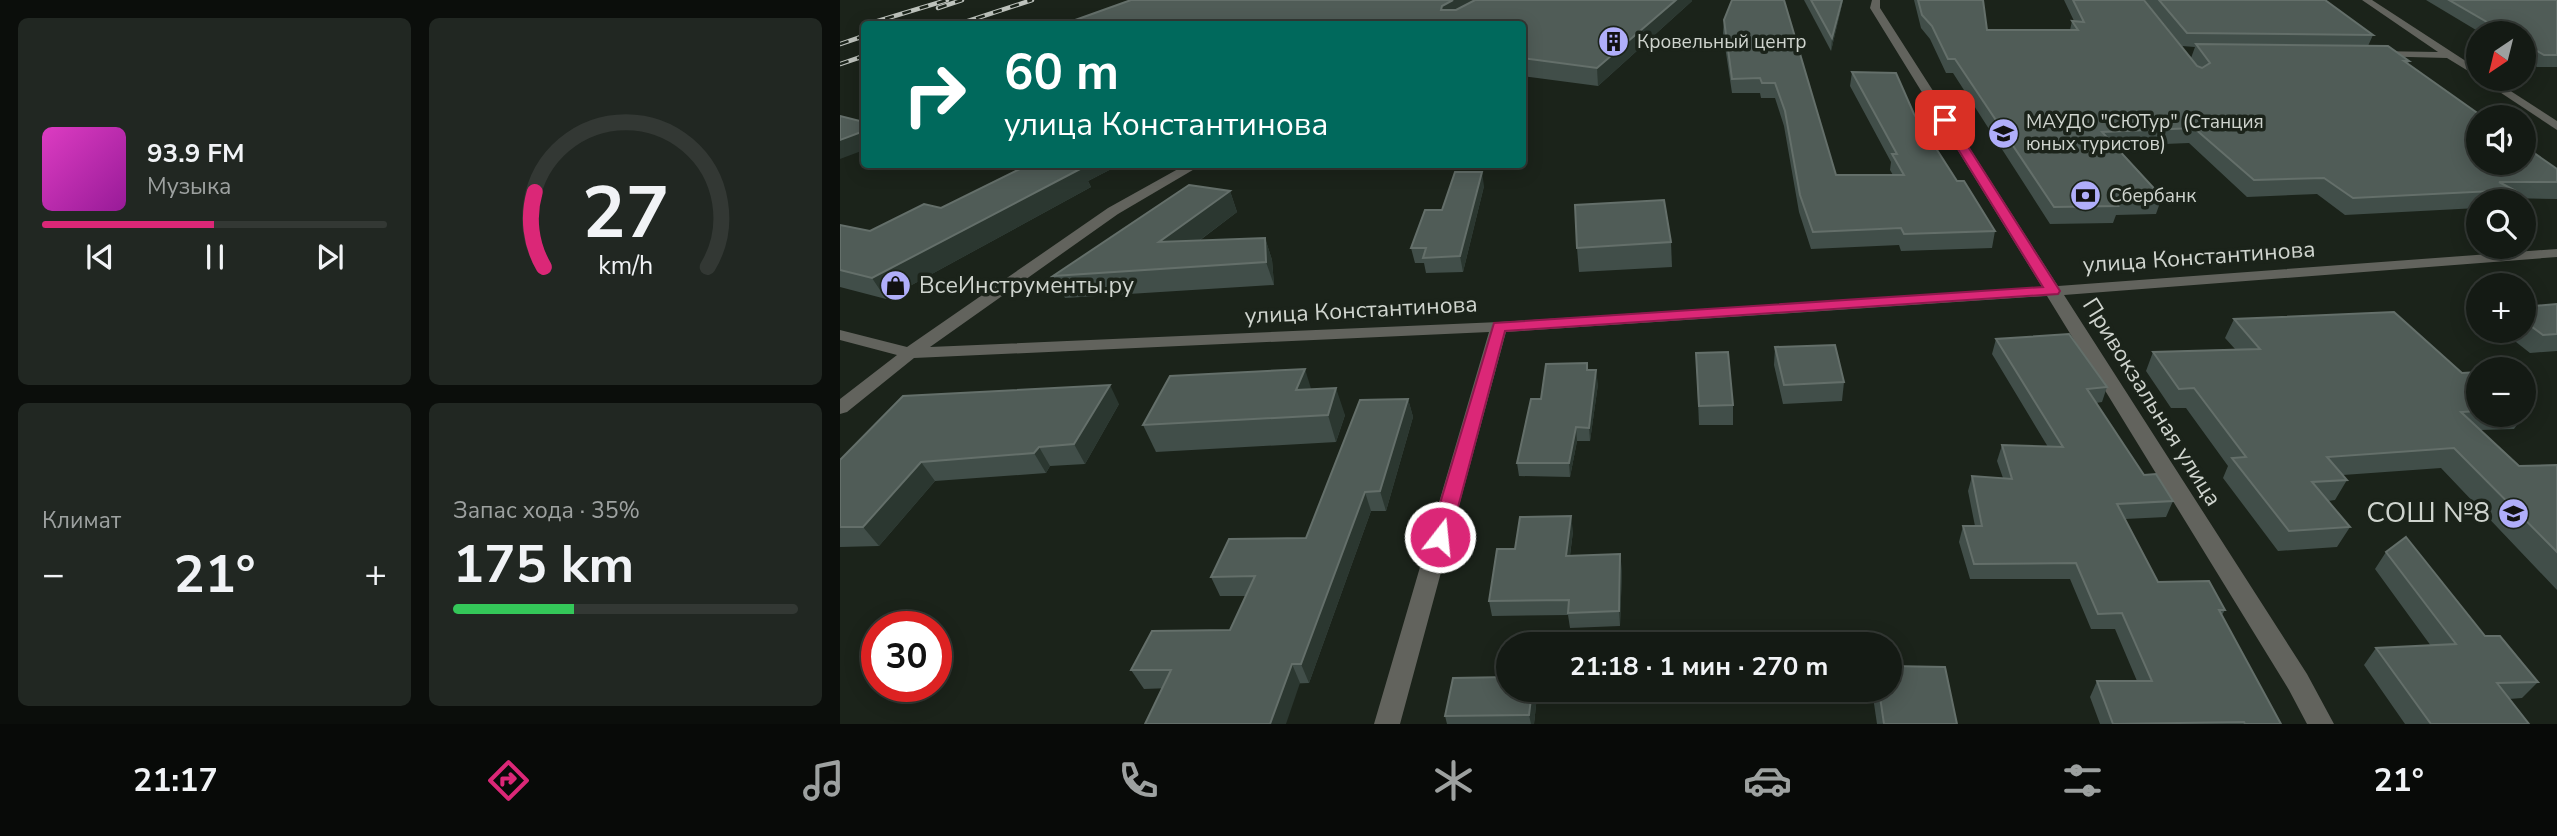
<!DOCTYPE html>
<html lang="ru">
<head>
<meta charset="utf-8">
<style>
  :root { --surface:#141a14; --page:#212722; --text:#f1f3f6; --muted:#9da1a0; --line:#333834; --accent:#db2777 }
  body { margin:0; font-family:"Nunito Sans",sans-serif; background:var(--page); color:var(--text); height:100vh; display:flex; flex-direction:column; font-size:26px; white-space:nowrap }
  * { box-sizing:border-box; margin:0 }
  p { font-size:23px; color:var(--muted) }
  .icon { flex:none; width:38px; height:38px; fill:none; stroke:currentColor; stroke-width:2; stroke-linecap:round; stroke-linejoin:round }
  .map { position:relative; flex:1; overflow:hidden }
  .sheet { display:flex; flex-direction:column; gap:18px; padding:18px; background:#0b0e0b; width:840px }
  .sheet>* { flex:none }
  .top-card { position:absolute; left:21px; top:21px; width:665px; height:147px; border-radius:7px; box-shadow:0 4px 18px #0003,0 0 0 2px var(--line); background:#00695c; color:#fff; overflow:hidden }
  .needle { width:46px; rotate:215deg }
  .tools { position:absolute; left:1626px; top:21px; display:grid; gap:14px }
  .tools a { display:grid; place-items:center; width:70px; height:70px; border-radius:50%; background:var(--surface); box-shadow:0 4px 18px #0003,0 0 0 2px var(--line); font-size:35px }
  .speed { position:absolute; left:21px; top:611px; display:flex; gap:14px; font-size:35px; font-weight:700; text-align:center }
  .speed>* { display:grid; place-content:center; width:91px; height:91px; border-radius:50%; background:var(--surface); box-shadow:0 4px 18px #0003,0 0 0 2px var(--line); line-height:1 }
  .speed .limit { border:10px solid #d22; background:#fff; color:#111 }
  .pin { position:absolute; display:grid; place-items:center; width:60px; height:60px; color:#fff; margin:-30px; border-radius:14px; box-shadow:0 4px 10px #0006 }
  .me { position:absolute; width:77px; margin:-38px; rotate:16deg; stroke-linejoin:round; filter:drop-shadow(0 0 5px #0008) }
  .turn { display:flex; align-items:center; gap:24px; height:147px; padding:0 28px; font-size:32px }
  .turn .icon { width:91px; height:91px; stroke-width:2.5 }
  .turn b { display:block; font-size:49px; line-height:60px }
  .big { font-size:52px; font-weight:700; line-height:1.1 }
  .sheet .tile { flex:1; display:flex; flex-direction:column; justify-content:center; gap:10px; min-width:0; padding:0 24px; border-radius:10px; background:var(--page) }
  .sheet .dial { align-items:center; gap:0 }
  .dial svg { height:182px; overflow:visible; fill:none; stroke:var(--line); stroke-width:7; stroke-linecap:round; text-anchor:middle }
  .dial text { fill:var(--text); stroke:none }
  .song { display:flex; align-items:center; gap:21px }
  .cover { width:84px; height:84px; border-radius:10px; background:linear-gradient(135deg,hsl(310 70% 55%),hsl(300 70% 35%)) }
  .played { height:7px; border-radius:4px; background:linear-gradient(90deg,var(--accent) 50%,var(--line) 50%) }
  .keys { display:flex; justify-content:space-around; direction:ltr }
  .heat { display:flex; justify-content:space-between; align-items:center; font-size:38px; direction:ltr }
  .charge { height:10px; border-radius:5px; background:linear-gradient(90deg,#34c759 35%,var(--line) 0) }
  .sheet .tiles { flex:1; display:grid; gap:18px; grid-template-columns:repeat(2,1fr) }
  .trip { position:absolute; left:656px; top:632px; width:406px; height:70px; border-radius:35px; background:var(--surface); box-shadow:0 4px 18px #0003,0 0 0 2px var(--line); font-weight:700; line-height:70px; text-align:center }
  .tabs { display:flex; height:112px; justify-content:space-around; align-items:center; background:#080a08; color:var(--muted) }
  .tabs .icon { width:49px; height:49px }
  .tabs .active { color:var(--accent) }
  .tabs b { font-size:32px; color:var(--text) }
  main { display:flex; flex:1; min-height:0 }
  .map>svg:first-child { display:block }
  .lines { fill:none; stroke-linecap:round; stroke-linejoin:round }
  .minor { fill:#62635d; fill-rule:evenodd }
  .rail-casing { stroke:#bdc2bc; stroke-width:4.5 }
  .rail { stroke:#1b231a; stroke-width:2.5; stroke-dasharray:9; stroke-linecap:butt }
  .wall { fill:#414e49 }
  .shaded-wall { fill:#2b3730 }
  .building { fill:#505c57; stroke:#646f6a; stroke-width:2 }
  .route { fill:#db2777; stroke:#8e194d; stroke-width:2 }
  .labels { text-anchor:middle; dominant-baseline:central; stroke-width:7; stroke-linejoin:round; paint-order:stroke }
  .far-poi-label { font-size:19px; fill:#cfd4ce; stroke:#1b231a; text-anchor:start }
  .street-label { font-size:23px; fill:#cfd4ce; stroke:#1b231a }
  .poi-label { font-size:23px; fill:#cfd4ce; stroke:#1b231a; text-anchor:start }
  .near-poi-label { font-size:28px; fill:#cfd4ce; stroke:#1b231a; text-anchor:end }
</style>
</head>
<body>
<main>
<section class="sheet">
<div class="tiles">
<div class="tile">
<div class="song"><i class="cover"></i><div><b>93.9 FM</b><p>Музыка</p></div></div>
<div class="played"></div>
<div class="keys"><svg class="icon" aria-label="previous" viewBox="0 0 24 24"><path d="M18 5L8 12l10 7zM5 5v14"/></svg><svg class="icon" aria-label="pause" viewBox="0 0 24 24"><path d="M8 5v14M16 5v14"/></svg><svg class="icon" aria-label="next" viewBox="0 0 24 24"><path d="M6 5l10 7-10 7zM19 5v14"/></svg></div>
</div>
<div class="tile dial"><svg viewBox="0 0 100 80">
<path d="M14 69A42 42 0 1 1 86 69"/>
<path d="M14 69A42 42 0 0 1 10 36" stroke="#db2777"/>
<text x="50" y="56" font-size="32" font-weight="700">27</text>
<text x="50" y="72" font-size="11">km/h</text>
</svg></div>
<div class="tile"><p>Климат</p>
<div class="heat"><a>−</a><b class="big">21°</b><a>+</a></div>
</div>
<div class="tile"><p>Запас хода · 35%</p><b class="big">175 km</b><div class="charge"></div></div>
</div>
</section>
<div class="map">
<svg width="1717" height="724" viewBox="0 0 1717 724">
  <rect width="100%" height="100%" fill="#1b231a"/>
  <g class="lines">
    <g class="minor">
      <polygon points="1032,0 1040,0 1040,8 1218,286 1717,249 1717,257 1224,295 1467,674 1494,724 1467,724 1449,690 1207,296 666,332 560,724 534,724 649,332 74,358 7,412 0,414 0,399 57,355 0,340 0,330 67,347 268,208 347,164 363,164 278,214 90,347 659,322 1202,287 1030,8"/>
      <polygon points="1522,0 1532,0 1638,69 1638,77 1607,58 1531,56 1531,52 1535,51 1598,52"/>
      <polygon points="1640,79 1652,79 1717,121 1717,130"/>
    </g>
    <defs>
      <g id="rail">
        <polyline points="98,8 122,0"/>
        <polyline points="28,24 107,0"/>
        <polyline points="119,24 192,0"/>
        <polyline points="0,44 24,36"/>
        <polyline points="0,64 24,56"/>
      </g>
    </defs>
    <use href="#rail" class="rail-casing"/>
    <use href="#rail" class="rail"/>
  </g>
  <g class="wall">
    <polygon points="291,0 852,0 852,1 758,86 682,76 682,24"/>
    <polygon points="892,0 996,175 1053,175 1050,170 1051,162 1010,86 1012,72 1074,114 1117,181 1155,231 1152,248 1061,251 1059,245 971,249 959,212 944,126 935,98 921,98 920,93 892,93 883,33 884,20"/>
    <polygon points="964,0 1003,0 991,51"/>
    <polygon points="1074,0 1143,0 1147,30 1230,30 1232,21 1234,21 1224,0 1304,0 1358,67 1351,58 1355,47 1342,46 1305,0 1485,0 1533,35 1528,46 1569,61 1568,64 1717,169 1717,199 1669,198 1667,201 1638,201 1638,208 1505,215 1477,194 1407,197 1349,143 1276,146 1322,197 1316,214 1276,215 1273,223 1210,224 1113,73 1106,73 1090,39 1081,28"/>
    <polygon points="1586,0 1717,0 1717,67 1697,67 1684,59 1684,33 1641,33"/>
    <polygon points="149,164 281,164 248,181 251,187 46,299 0,287 0,225 30,231 101,208 179,170"/>
    <polygon points="644,186 623,272 586,273 584,263 575,263 571,248 602,210"/>
    <polygon points="390,191 397,212 359,241 425,238 432,260 434,285 225,298 213,276"/>
    <polygon points="831,242 832,267 739,272 737,248"/>
    <polygon points="1717,304 1717,351 1690,353 1662,331 1684,331 1684,307"/>
    <polygon points="1394,319 1622,373 1638,372 1638,415 1684,415 1684,405 1688,409 1674,429 1641,430 1679,466 1717,465 1717,590 1601,468 1503,475 1507,480 1495,500 1488,501 1510,527 1497,547 1438,551 1383,478 1388,466 1346,408 1331,408 1306,371 1313,352 1395,349 1385,338"/>
    <polygon points="1156,339 1267,387 1262,402 1256,403 1304,475 1333,501 1326,517 1285,519 1318,582 1385,610 1382,615 1441,724 1260,724 1250,697 1257,681 1297,681 1275,629 1251,629 1230,579 1130,579 1119,542 1123,526 1135,526 1128,491 1132,476 1163,478 1157,461 1162,445 1208,447 1152,354"/>
    <polygon points="935,347 1004,382 1002,401 943,404 934,365"/>
    <polygon points="856,353 893,405 893,425 859,425"/>
    <polygon points="747,363 748,370 758,384 750,441 737,441 730,477 679,476 677,463 701,399"/>
    <polygon points="471,389 505,415 496,442 316,452 303,425"/>
    <polygon points="568,399 573,417 546,511 531,511 469,683 304,689 291,670 390,630 406,596 380,596 371,577 466,538"/>
    <polygon points="279,404 245,464 210,466 206,473 95,481 39,546 0,547 0,460"/>
    <polygon points="733,531 730,556 782,569 780,626 730,628 728,615 652,616 649,601 675,549"/>
    <polygon points="1546,552 1698,682 1682,698 1669,699 1689,724 1565,724 1524,665 1536,648 1591,646 1535,569"/>
    <polygon points="668,690 696,690 697,696 694,724 607,724 605,716"/>
    <polygon points="1032,690 1050,690 1117,724 1037,724"/>
  </g>
  <g class="shaded-wall">
    <polygon points="613,0 644,0 605,22 601,10 602,6"/>
    <polygon points="836,0 852,0 852,1 758,86 757,68"/>
    <polygon points="1002,0 1003,0 991,51 992,38"/>
    <polygon points="24,131 24,150 0,159 0,140"/>
    <polygon points="237,164 281,164 248,181 251,187 46,299 32,278 240,169"/>
    <polygon points="642,172 644,186 623,272 620,256"/>
    <polygon points="390,191 397,212 328,264 319,242"/>
    <polygon points="425,238 432,260 434,285 426,262"/>
    <polygon points="465,369 473,395 466,417 456,390"/>
    <polygon points="756,370 758,384 750,441 749,428"/>
    <polygon points="270,385 279,404 245,464 234,444"/>
    <polygon points="496,388 505,415 496,442 488,415"/>
    <polygon points="568,399 573,417 546,511 540,491"/>
    <polygon points="736,427 737,441 730,477 729,463"/>
    <polygon points="199,447 210,466 206,473 194,453"/>
    <polygon points="81,462 95,481 39,546 23,527"/>
    <polygon points="525,492 531,511 469,683 461,664"/>
    <polygon points="731,516 733,531 728,570 726,556"/>
    <polygon points="780,554 782,569 780,626 779,611"/>
    <polygon points="452,664 460,683 446,724 430,724"/>
    <polygon points="692,690 696,690 697,696 694,724 691,724 689,715"/>
  </g>
  <g class="building">
    <polygon points="291,0 613,0 602,6 601,10 616,10 635,0 836,0 757,68 682,58 682,24 224,24"/>
    <polygon points="892,0 944,0 996,175 1064,175 1052,154 1057,154 1012,72 1056,73 1074,114 1117,181 1124,181 1155,231 1064,234 1061,228 973,232 960,195 945,111 935,83 922,83 920,78 892,79 884,20"/>
    <polygon points="971,0 1002,0 992,38"/>
    <polygon points="1078,0 1143,0 1147,30 1238,30 1232,21 1244,22 1233,0 1304,0 1357,66 1362,68 1370,63 1356,44 1548,46 1569,61 1564,61 1643,117 1638,117 1638,163 1684,163 1684,146 1717,169 1717,182 1659,182 1674,190 1513,198 1484,178 1414,180 1354,128 1262,132 1322,197 1272,198 1278,206 1214,207 1115,59 1108,59 1092,26 1082,15"/>
    <polygon points="1319,0 1485,0 1533,35 1347,33"/>
    <polygon points="1609,0 1717,0 1717,55 1704,55 1684,43 1684,33 1666,33"/>
    <polygon points="0,116 24,122 24,131 0,140"/>
    <polygon points="190,164 225,164 242,168 32,278 0,270 0,225 30,231 84,204 101,208"/>
    <polygon points="615,172 642,172 620,256 583,258 586,248 571,248 585,210 602,210"/>
    <polygon points="349,185 390,191 319,242 425,238 426,262 213,276"/>
    <polygon points="824,200 831,242 737,248 735,205"/>
    <polygon points="1717,304 1717,334 1703,335 1684,321 1684,307"/>
    <polygon points="1554,312 1622,373 1638,372 1638,411 1621,412 1679,466 1717,465 1717,552 1614,448 1487,457 1507,480 1472,482 1510,527 1449,531 1392,458 1406,457 1354,388 1339,389 1313,352 1420,349 1394,319"/>
    <polygon points="1229,334 1267,387 1247,389 1304,475 1316,474 1333,501 1277,504 1318,582 1369,581 1385,610 1379,610 1441,724 1405,724 1404,722 1273,724 1257,681 1312,681 1282,613 1258,614 1236,563 1134,564 1123,526 1142,526 1132,476 1172,479 1162,445 1223,447 1156,339"/>
    <polygon points="995,345 1004,382 944,385 935,347"/>
    <polygon points="888,352 893,405 859,406 856,353"/>
    <polygon points="747,363 747,370 756,370 749,428 736,427 729,463 677,463 691,399 701,399 706,364"/>
    <polygon points="465,369 456,390 496,388 488,415 303,425 330,376"/>
    <polygon points="270,385 234,444 199,447 194,453 81,462 23,527 0,527 0,460 63,396"/>
    <polygon points="568,399 540,491 525,492 461,664 452,664 430,724 305,724 331,670 291,670 312,631 390,630 415,576 371,577 389,539 466,538 520,400"/>
    <polygon points="731,516 726,556 780,554 779,611 728,613 729,600 649,601 657,549 675,549 680,517"/>
    <polygon points="1566,537 1645,636 1660,636 1698,682 1657,683 1689,724 1591,724 1536,648 1616,644 1546,552"/>
    <polygon points="1050,666 1105,667 1117,724 1044,724 1039,690 1050,690"/>
    <polygon points="668,677 668,690 692,690 689,715 605,716 613,678"/>
  </g>
  <polygon class="route" points="1102,118 1111,120 1220,291 1218,294 665,331 610,537 607,542 593,542 590,537 654,323 1203,287 1100,120"/>
  <defs>
    <symbol id="building-disc" viewBox="-11 -11 22 22"><circle r="9.5" fill="#b0aefa" stroke="#1b231a"/><path d="M-4-6H4V6H1V3H-1V6H-4ZM-2.5-4.3h1.7v1.8h-1.7ZM.8-4.3h1.7v1.8H.8ZM-2.5-1h1.7V.8h-1.7ZM.8-1h1.7V.8H.8Z" fill="#111"/></symbol>
    <symbol id="school-disc" viewBox="-11 -11 22 22"><circle r="9.5" fill="#b0aefa" stroke="#1b231a"/><path d="M0-5L7-2L0 1L-7-2ZM-4 1L0 2.5L4 1V4Q0 6-4 4Z" fill="#111"/></symbol>
    <symbol id="bank-disc" viewBox="-11 -11 22 22"><circle r="9.5" fill="#b0aefa" stroke="#1b231a"/><path d="M-6-4H6V4H-6ZM0-2.3a2.3 2.3 0 1 0 0 4.6a2.3 2.3 0 1 0 0-4.6Z" fill="#111"/></symbol>
    <symbol id="shop-disc" viewBox="-11 -11 22 22"><circle r="9.5" fill="#b0aefa" stroke="#1b231a"/><path d="M-5-2.5h2.3a2.7 3.5 0 0 1 5.4 0H5L5.5 6h-11ZM-1.5-2.5h3a1.5 2.3 0 0 0-3 0Z" fill="#111"/></symbol>
  </defs>
  <g fill-rule="evenodd">
    <use href="#building-disc" x="756" y="24" width="35" height="35"/>
    <use href="#school-disc" x="1146" y="116" width="35" height="35"/>
    <use href="#bank-disc" x="1228" y="178" width="35" height="35"/>
    <use href="#shop-disc" x="38" y="268" width="35" height="35"/>
    <use href="#school-disc" x="1656" y="496" width="35" height="35"/>
  </g>
  <g class="labels">
    <g class="far-poi-label">
      <text x="797" y="42">Кровельный центр</text>
      <text x="1186" y="122">МАУДО "СЮТур" (Станция<tspan x="1186" dy="22">юных туристов)</tspan></text>
      <text x="1269" y="196">Сбербанк</text>
    </g>
    <g class="street-label">
      <text transform="translate(1359 257) rotate(-4)">улица Константинова</text>
      <text transform="translate(521 310) rotate(-3)">улица Константинова</text>
      <text transform="translate(1312 402) rotate(58)">Привокзальная улица</text>
    </g>
    <g class="poi-label">
      <text x="79" y="285">ВсеИнструменты.ру</text>
    </g>
    <g class="near-poi-label">
      <text x="1650" y="513">СОШ №8</text>
    </g>
  </g>
</svg>
<div class="tools">
<a><svg class="needle" viewBox="-14 -14 28 28"><path d="M0-13l5 13h-10z" fill="#e53935"/><path d="M0 13l5-13h-10z" fill="#9da1a0"/></svg></a>
<a><svg class="icon" aria-label="sound" viewBox="0 0 24 24"><path d="M4 9h4l5-4v14l-5-4H4zM17 9q2 3 0 6"/></svg></a>
<a><svg class="icon" aria-label="search" viewBox="0 0 24 24"><circle cx="10" cy="10" r="6"/><path d="M15 15l6 6"/></svg></a>
<a>+</a>
<a>−</a>
</div>
<div class="speed"><div class="limit">30</div></div>
<div class="pin" style="left:1105px;top:120px;background:#d93025"><svg class="icon" aria-label="arrive" viewBox="0 0 24 24"><path d="M6 21V4h12l-3 4 3 4H6"/></svg></div>
<svg class="me" style="left:600px;top:537px" viewBox="-20 -20 40 40"><circle r="17" fill="#db2777" stroke="#fff" stroke-width="3"/><path d="M0-11L8 9 0 5-8 9z" fill="#fff"/></svg>
<div class="trip">21:18 · 1 мин · 270 m</div>
<div class="top-card">
<div class="turn"><svg class="icon" aria-label="right" viewBox="0 0 24 24"><path d="M7 20v-9h11M14 6l5 5-5 5"/></svg><div><b>60 m</b>улица Константинова</div></div>
</div>
</div>
</main>
<nav class="tabs">
<b>21:17</b>
<svg class="icon active" aria-label="directions" viewBox="0 0 24 24"><path d="M12 3l9 9-9 9-9-9zM9 14v-3h6M13 9l2 2-2 2"/></svg>
<svg class="icon" aria-label="music" viewBox="0 0 24 24"><path d="M9 18V5l10-2v13"/><circle cx="6" cy="18" r="3"/><circle cx="16" cy="16" r="3"/></svg>
<svg class="icon" aria-label="phone" viewBox="0 0 24 24"><path d="M5 4h4l2 5-3 2q2 4 5 5l2-3 5 2v4C11 20 4 13 5 4z"/></svg>
<svg class="icon" aria-label="climate" viewBox="0 0 24 24"><path d="M12 3v18M4 7l16 10M4 17L20 7"/></svg>
<svg class="icon" aria-label="car" viewBox="0 0 24 24"><path d="M5 17H2v-5l4-1 3-4h7l3 4 3 1v5h-3M9 17h6M6 11h13"/><circle cx="7" cy="17" r="2"/><circle cx="17" cy="17" r="2"/></svg>
<svg class="icon" aria-label="filters" viewBox="0 0 24 24"><path d="M4 7h16M4 17h16"/><circle cx="9" cy="7" r="2"/><circle cx="15" cy="17" r="2"/></svg>
<b>21°</b>
</nav>
</body>
</html>
